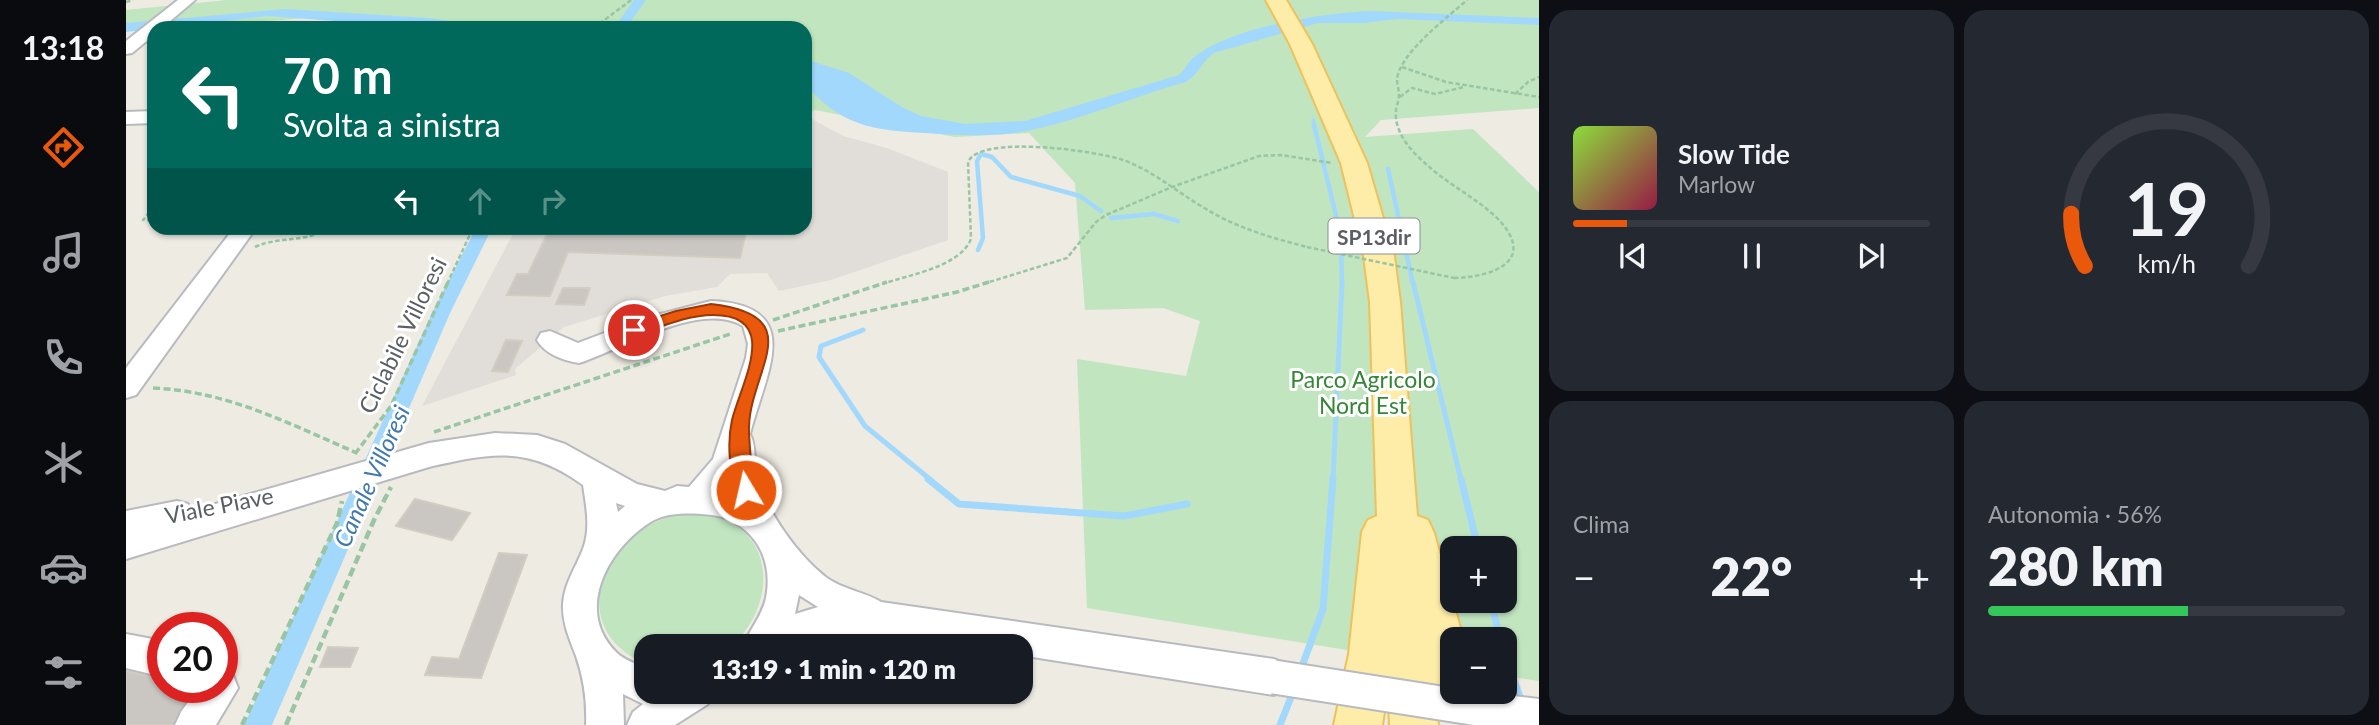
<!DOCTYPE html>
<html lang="it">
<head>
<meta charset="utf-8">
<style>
  :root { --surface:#171b24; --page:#242831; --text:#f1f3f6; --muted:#9ea1a6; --line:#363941; --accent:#ea580c }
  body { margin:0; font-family:Lato,sans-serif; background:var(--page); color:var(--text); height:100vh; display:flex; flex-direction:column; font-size:26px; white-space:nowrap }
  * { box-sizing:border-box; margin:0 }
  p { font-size:23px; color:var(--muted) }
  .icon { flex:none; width:38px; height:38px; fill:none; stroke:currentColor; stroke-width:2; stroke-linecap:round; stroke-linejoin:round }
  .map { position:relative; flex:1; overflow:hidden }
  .details { display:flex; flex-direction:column; gap:10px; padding:10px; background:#0d0f14; width:840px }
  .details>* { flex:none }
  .hud { position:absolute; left:21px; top:21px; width:665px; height:214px; border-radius:21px; box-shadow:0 2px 5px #0004; background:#00695c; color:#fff; overflow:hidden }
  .fabs { position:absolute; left:1314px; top:536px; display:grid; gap:14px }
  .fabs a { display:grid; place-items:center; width:77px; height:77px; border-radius:14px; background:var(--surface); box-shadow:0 2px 5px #0004; font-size:35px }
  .speed { position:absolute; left:21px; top:612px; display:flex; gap:14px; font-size:35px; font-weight:700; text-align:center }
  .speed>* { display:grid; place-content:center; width:91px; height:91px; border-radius:50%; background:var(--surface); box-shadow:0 2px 5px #0004; line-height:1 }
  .speed .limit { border:10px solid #d22; background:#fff; color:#111 }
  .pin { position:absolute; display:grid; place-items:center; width:60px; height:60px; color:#fff; margin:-30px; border:4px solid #fff; border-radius:50%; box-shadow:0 2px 7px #0007 }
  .me { position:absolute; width:77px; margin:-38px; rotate:351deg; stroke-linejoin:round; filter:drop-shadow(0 0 5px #0008) }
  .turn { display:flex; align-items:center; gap:24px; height:147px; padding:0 21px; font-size:32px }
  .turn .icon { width:91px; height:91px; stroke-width:2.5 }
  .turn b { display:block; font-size:49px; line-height:60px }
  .lanes { display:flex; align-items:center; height:66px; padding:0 21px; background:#0003; justify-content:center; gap:35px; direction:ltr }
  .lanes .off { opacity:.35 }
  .big { font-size:52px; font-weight:800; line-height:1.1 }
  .details .card { flex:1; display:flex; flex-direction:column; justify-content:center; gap:10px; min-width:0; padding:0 24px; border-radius:21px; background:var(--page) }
  .details .dial { align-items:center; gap:0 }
  .dial svg { height:182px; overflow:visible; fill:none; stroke:var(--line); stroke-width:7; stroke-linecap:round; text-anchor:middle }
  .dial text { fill:var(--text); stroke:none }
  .song { display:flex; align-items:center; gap:21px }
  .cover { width:84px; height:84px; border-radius:10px; background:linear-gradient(135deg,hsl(90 70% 55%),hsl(340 70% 35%)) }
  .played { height:7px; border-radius:4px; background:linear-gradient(90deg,var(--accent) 15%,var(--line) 15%) }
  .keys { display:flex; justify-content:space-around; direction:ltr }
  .heat { display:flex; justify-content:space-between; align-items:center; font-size:38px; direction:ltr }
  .charge { height:10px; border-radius:5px; background:linear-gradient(90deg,#34c759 56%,var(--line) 0) }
  .details .tiles { flex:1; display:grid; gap:10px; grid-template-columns:repeat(2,1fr) }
  .trip { position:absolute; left:508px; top:634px; width:399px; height:70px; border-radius:21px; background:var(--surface); box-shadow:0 2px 5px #0004; font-weight:800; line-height:70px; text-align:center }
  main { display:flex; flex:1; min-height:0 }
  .dock { display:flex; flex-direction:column; width:126px; justify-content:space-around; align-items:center; background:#090b0e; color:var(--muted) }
  .dock .icon { width:49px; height:49px }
  .dock .selected { color:var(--accent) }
  .dock b { font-size:32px; color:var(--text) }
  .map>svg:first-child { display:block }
  .industrial { fill:#e1deda }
  .green { fill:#c0e5bf; fill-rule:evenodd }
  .water { fill:#a3d8fd }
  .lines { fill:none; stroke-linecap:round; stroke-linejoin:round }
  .stream-far3 { stroke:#a3d8fd; stroke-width:3.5 }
  .stream-far2 { stroke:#a3d8fd; stroke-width:4.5 }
  .stream-far1 { stroke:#a3d8fd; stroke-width:5 }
  .stream { stroke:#a3d8fd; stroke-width:7 }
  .canal { fill:#a3d8fd; fill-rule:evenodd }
  .building { fill:#cac7c2; stroke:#d2ccc1; stroke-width:2 }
  .minor-casing { stroke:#b8babf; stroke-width:4 }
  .major-casing { stroke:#eec15b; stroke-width:4 }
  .path-far2 { stroke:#99c5a4; stroke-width:2.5; stroke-dasharray:4.5 2.5; stroke-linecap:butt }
  .path-far1 { stroke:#99c5a4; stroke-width:3.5; stroke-dasharray:7 3.5; stroke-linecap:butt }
  .path { stroke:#99c5a4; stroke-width:4.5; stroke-dasharray:9 4.5; stroke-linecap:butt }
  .minor { fill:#fff; fill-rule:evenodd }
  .major { fill:#fdeda8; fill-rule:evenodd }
  .minor-bridge-casing { stroke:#b8babf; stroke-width:37; stroke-linecap:butt }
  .path-bridge { stroke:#99c5a4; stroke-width:2.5; stroke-dasharray:4.5 2.5; stroke-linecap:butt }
  .minor-bridge { stroke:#fff; stroke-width:33 }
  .route { fill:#ea580c; stroke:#983908; stroke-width:2 }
  .labels { text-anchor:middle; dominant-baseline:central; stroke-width:6; stroke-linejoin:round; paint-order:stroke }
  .shield { fill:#fff; stroke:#8c8f92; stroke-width:2 }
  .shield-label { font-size:21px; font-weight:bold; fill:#5b5f63 }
  .street-label { font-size:23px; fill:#5b5f63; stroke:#fff }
  .park-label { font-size:23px; fill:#378638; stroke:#fff }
  .water-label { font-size:24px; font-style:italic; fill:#4179ae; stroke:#fff }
</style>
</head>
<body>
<main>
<nav class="dock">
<b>13:18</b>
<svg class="icon selected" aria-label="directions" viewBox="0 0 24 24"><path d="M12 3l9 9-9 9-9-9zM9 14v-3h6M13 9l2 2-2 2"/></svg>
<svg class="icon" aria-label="music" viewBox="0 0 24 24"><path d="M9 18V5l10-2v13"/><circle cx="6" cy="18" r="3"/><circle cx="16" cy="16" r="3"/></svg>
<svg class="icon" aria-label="phone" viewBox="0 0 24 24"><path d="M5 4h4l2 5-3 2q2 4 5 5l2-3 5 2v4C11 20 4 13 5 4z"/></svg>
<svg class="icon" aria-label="climate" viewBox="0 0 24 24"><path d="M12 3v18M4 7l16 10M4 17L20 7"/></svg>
<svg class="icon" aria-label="car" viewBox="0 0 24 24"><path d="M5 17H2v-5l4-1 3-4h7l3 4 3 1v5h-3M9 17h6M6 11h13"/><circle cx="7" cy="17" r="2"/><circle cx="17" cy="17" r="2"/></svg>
<svg class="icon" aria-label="filters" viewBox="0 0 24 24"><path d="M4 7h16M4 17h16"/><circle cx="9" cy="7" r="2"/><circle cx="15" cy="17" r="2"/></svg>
</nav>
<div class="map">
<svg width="1413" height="725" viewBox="0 0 1413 725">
  <rect width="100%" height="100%" fill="#edebe2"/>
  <polygon class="industrial" points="679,115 717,136 761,148 822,172 822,240 705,280 653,291 641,273 604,274 591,287 539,296 438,327 389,369 390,375 296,406 390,228 679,228"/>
  <g class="green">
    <path d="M101 0H1413V108L1255 120 1239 137 1347 129 1413 192V681L1379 676V639H1326V667L961 608 951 359 1060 376 1074 321 1037 308 959 310 949 183 903 133 829 137 689 110 679 115V28H502L503 26H488L486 28H284L192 17 66 27H0V10ZM1326 548H1379V600H1326Z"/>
    <path d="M563 514C645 513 659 595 606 646H520V664C431 627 482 518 563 514Z"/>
  </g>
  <g class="water">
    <polygon points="160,9 302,18 375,28 305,28 142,16 0,32 0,23"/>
    <path d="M1245 11 1413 18V25L1271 19 1238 23H1192L1088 53C1076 61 1073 74 1060 82 1005 97 952 122 895 132 864 137 830 135 799 133 744 130 718 126 679 85V59L723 73 776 107 795 116 839 124 899 121 1053 75C1059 70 1061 63 1067 58 1104 27 1197 13 1245 11Z"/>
  </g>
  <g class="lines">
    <polyline class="stream-far3" points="1187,120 1189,127"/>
    <g class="stream-far2">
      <polyline points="1188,125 1215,236 1216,284"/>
      <polyline points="1262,169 1287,284"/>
      <polyline points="985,218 1028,214 1052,221"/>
      <polyline points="852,250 857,238 851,161 855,154 866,157 885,177 954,196 975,211"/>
    </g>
    <g class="stream-far1">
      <polyline points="1287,282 1335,480"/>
      <polyline points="737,330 695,346 693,357 739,426 805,480"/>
      <polyline points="1207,480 1216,282"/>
    </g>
    <g class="stream">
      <polyline points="802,479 833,504 998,516 1061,504"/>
      <polyline points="1335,479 1352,548"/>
      <polyline points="1365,600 1374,639"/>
      <polyline points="1379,656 1396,702"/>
      <polyline points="1175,669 1197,609 1207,479"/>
      <polyline points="1154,725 1167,692"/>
    </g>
    <g class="canal">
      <polygon points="508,0 520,0 500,28 488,28"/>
      <polygon points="350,228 366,228 325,311 146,725 118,725 307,311"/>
    </g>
  </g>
  <g class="building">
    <polygon points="424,228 621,228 614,258 442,252 424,296 381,295 391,274 402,274"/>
    <polygon points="437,288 464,288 458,305 430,304"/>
    <polygon points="380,340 396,341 382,372 366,371"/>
    <polygon points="289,499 344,513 326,540 270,526"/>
    <polygon points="373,553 401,555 355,678 299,675 306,657 333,659"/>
    <polygon points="202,647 232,648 224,667 194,667"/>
    <polygon points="0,671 37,679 37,688 69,688 47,725 0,725"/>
  </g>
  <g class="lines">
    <defs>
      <g id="minor">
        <polygon points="52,0 69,0 36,28 28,28 28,35 6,53 0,54 0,41"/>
        <polygon points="28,111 28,123 0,124 0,112"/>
        <polygon points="108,228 130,228 10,395 0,398 0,368"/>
        <path d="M585 301C682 305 639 374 624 434 631 447 627 462 631 476 640 511 672 556 701 578 716 589 739 592 755 602L1148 659 1161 664 1166 677 1161 690 1148 695 894 655V646H834L761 634 710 636 673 646H617C624 629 636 616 640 598 645 572 639 547 619 530 605 518 593 515 575 514 557 513 539 513 523 523 481 550 448 612 491 653 498 660 511 664 520 668V691H587L582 704 549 725H501L507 712 517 704 497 694 498 725H460C461 701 458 679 450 656 444 640 436 623 437 604 438 584 450 567 457 549 465 528 460 506 457 485 402 445 365 453 303 467L0 559V511L51 501 62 504 65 511 303 443 369 433 411 435 439 444 511 484 539 491 551 486 563 487 587 459 620 358 622 344 617 326C574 300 497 349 453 363 438 361 419 354 411 340L415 333 424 331 452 343 515 319ZM604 483 608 493 599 490ZM490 503 499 506 492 512ZM673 595 692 607 669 614Z"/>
        <polygon points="0,634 37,641 37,677 0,668"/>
        <polygon points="96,671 107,675 112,688 90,725 49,725 55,712 72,688 96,688"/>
        <polygon points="1372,694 1413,699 1413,725 1359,725 1354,712 1359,699"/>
      </g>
      <polygon id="major" points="1140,0 1160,0 1186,44 1241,163 1268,256 1274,302 1291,516 1302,520 1308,533 1337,639 1326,639 1326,691 1345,691 1342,699 1326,706 1309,696 1312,725 1264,725 1262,686 1256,725 1208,725 1223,654 1236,532 1242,520 1251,516 1244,302 1238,256 1215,163 1164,44"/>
    </defs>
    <use href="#minor" class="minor-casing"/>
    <use href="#major" class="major-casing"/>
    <g class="path-far2">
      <polyline points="0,2 7,0"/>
      <polyline points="468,28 505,0"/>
      <polyline points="1276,67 1320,82 1413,97"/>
      <polyline points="1389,94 1402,82 1413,77"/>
      <polyline points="1274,97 1286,88 1309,94 1338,87"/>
      <polyline points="28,207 17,220 28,220"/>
      <path d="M129 247C153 236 180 243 203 228"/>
      <path d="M1328 278C1370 277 1413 259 1369 216 1348 197 1322 184 1301 165 1286 152 1268 133 1270 111 1270 106 1273 101 1273 95 1273 90 1271 85 1271 79 1274 53 1322 17 1341 0"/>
      <polyline points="321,284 347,228"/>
      <path d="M756 284C782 275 834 267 845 239L842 162C854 134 971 151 997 160 1028 171 1052 193 1080 209 1111 228 1146 238 1181 247"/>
      <polyline points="857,284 941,258 970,222 980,215 1046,187 1133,156 1155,155 1206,163"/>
    </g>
    <g class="path-far1">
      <polyline points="647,320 761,282"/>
      <polyline points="652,331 831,292 863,282"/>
      <path d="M27 388C101 391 164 424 231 453"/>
      <polyline points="308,432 607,333"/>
      <polyline points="229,454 265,406 322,282"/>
    </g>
    <g class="path">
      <polyline points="116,725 211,523 216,501"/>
      <polyline points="160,725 248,520 265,487"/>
    </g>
    <use href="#minor" class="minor"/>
    <use href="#major" class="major"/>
    <defs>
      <polyline id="minor-bridge" points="1148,677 1372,712"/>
    </defs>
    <use href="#minor-bridge" class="minor-bridge-casing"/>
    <polyline class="path-bridge" points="1181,247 1328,278"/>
    <use href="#minor-bridge" class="minor-bridge"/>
  </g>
  <path class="route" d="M585 304C684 315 625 369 623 426 622 439 629 490 626 495L620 498 613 495C603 476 601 442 606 420 615 383 656 315 587 315 560 315 533 328 508 336L500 330 502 326 550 311Z"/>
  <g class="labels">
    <rect class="shield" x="1202.5" y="218.5" width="91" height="35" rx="5"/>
    <g class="shield-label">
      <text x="1248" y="236">SP13dir</text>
    </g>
    <g class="street-label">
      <text transform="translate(276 335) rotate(-64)">Ciclabile Villoresi</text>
      <text transform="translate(93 505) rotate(-11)">Viale Piave</text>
    </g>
    <g class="park-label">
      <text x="1237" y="379">Parco Agricolo<tspan x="1237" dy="26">Nord Est</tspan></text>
    </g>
    <g class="water-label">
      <text transform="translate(245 476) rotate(-66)">Canale Villoresi</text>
    </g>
  </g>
</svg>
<div class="fabs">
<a>+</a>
<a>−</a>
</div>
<div class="speed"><div class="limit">20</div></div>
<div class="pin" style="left:508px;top:330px;background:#d93025"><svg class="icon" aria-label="arrive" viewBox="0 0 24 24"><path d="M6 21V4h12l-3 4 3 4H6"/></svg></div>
<svg class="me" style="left:620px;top:490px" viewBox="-20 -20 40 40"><circle r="17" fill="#ea580c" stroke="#fff" stroke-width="3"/><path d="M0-11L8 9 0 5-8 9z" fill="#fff"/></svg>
<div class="trip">13:19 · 1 min · 120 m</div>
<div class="hud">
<div class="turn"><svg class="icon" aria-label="left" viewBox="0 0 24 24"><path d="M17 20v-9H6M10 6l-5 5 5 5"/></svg><div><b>70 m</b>Svolta a sinistra</div></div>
<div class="lanes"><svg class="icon" aria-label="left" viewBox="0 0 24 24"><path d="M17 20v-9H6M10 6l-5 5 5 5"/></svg><svg class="icon off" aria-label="ahead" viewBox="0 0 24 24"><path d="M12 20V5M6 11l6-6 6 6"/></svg><svg class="icon off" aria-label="right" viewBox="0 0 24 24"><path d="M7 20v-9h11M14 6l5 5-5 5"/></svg></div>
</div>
</div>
<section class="details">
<div class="tiles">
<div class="card">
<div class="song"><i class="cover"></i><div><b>Slow Tide</b><p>Marlow</p></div></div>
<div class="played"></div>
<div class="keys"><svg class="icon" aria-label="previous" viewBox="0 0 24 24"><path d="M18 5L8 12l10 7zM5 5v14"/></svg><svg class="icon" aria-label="pause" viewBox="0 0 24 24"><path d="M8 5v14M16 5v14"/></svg><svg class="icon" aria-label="next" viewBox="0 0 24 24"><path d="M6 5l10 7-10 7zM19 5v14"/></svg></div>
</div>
<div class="card dial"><svg viewBox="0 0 100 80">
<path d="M14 69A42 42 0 1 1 86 69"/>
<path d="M14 69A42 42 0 0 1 8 46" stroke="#ea580c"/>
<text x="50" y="56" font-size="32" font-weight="700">19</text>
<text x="50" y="72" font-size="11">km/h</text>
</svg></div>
<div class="card"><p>Clima</p>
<div class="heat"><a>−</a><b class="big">22°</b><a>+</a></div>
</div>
<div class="card"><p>Autonomia · 56%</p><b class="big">280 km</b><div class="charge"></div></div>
</div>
</section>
</main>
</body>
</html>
